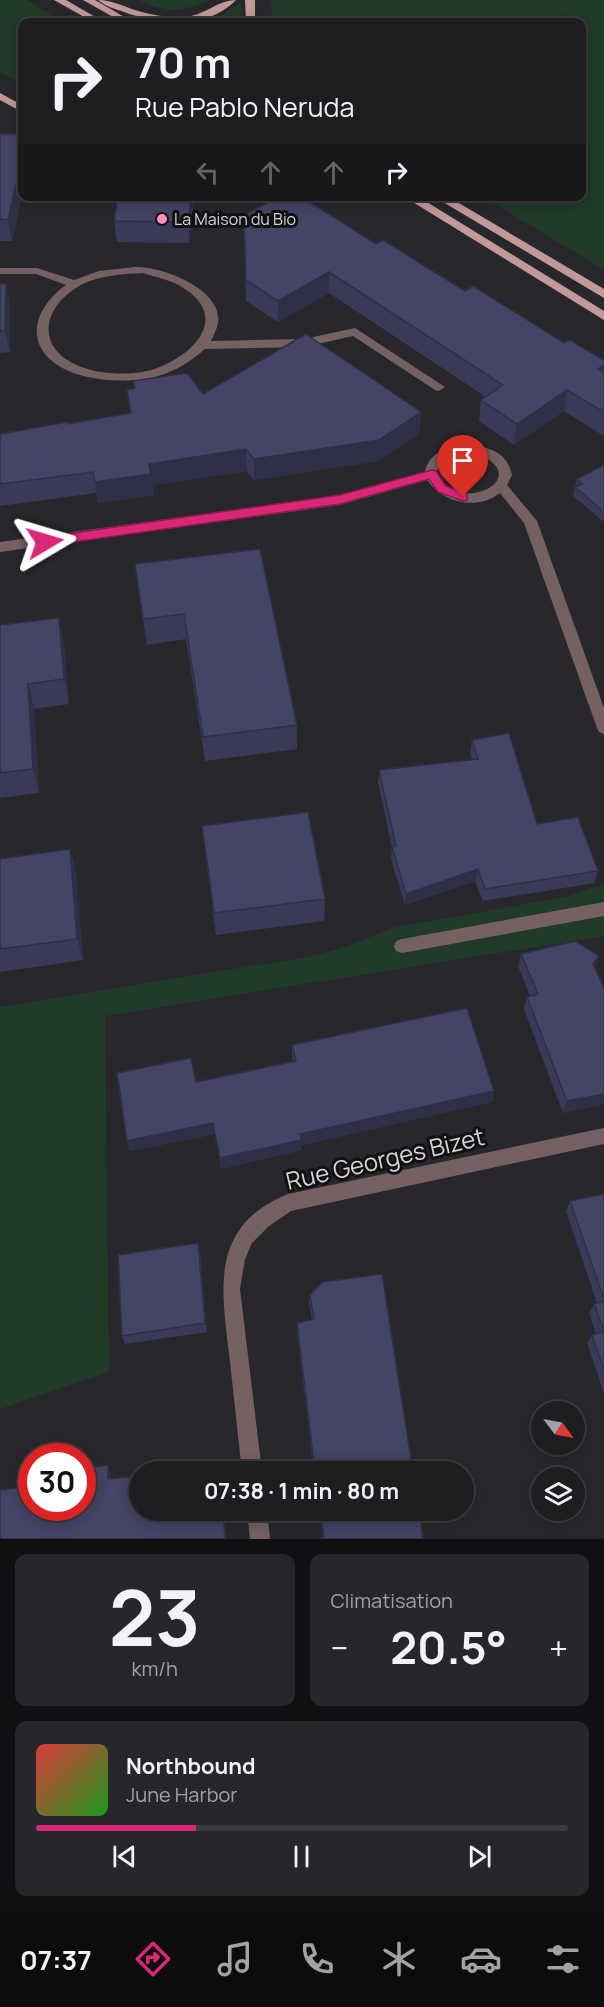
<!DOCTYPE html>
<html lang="fr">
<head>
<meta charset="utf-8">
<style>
  :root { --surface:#1e1e21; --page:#26272a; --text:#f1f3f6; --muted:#a1a2a5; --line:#3c3c3f; --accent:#db2777 }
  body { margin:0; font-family:Manrope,sans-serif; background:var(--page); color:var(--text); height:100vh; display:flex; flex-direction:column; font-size:22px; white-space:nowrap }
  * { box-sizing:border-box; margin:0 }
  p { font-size:20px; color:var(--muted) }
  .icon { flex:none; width:33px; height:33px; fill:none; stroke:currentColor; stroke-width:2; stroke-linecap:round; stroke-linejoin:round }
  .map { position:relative; height:1539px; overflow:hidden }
  .side { display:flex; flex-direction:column; gap:15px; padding:15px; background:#101012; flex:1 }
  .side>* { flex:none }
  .top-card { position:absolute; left:18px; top:18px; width:568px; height:183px; border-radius:12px; box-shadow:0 3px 15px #0003,0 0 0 2px var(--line); background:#1e1e21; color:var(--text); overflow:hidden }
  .needle { width:39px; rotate:122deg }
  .controls { position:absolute; left:531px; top:1401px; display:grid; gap:12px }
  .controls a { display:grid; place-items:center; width:54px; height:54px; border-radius:50%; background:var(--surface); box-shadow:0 3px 15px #0003,0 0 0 2px var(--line); font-size:30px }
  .speed { position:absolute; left:18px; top:1443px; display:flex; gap:12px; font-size:30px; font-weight:700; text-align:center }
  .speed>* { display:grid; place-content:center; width:78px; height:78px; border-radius:50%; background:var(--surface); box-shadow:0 3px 15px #0003,0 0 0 2px var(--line); line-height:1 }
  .speed .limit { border:9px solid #d22; background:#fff; color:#111 }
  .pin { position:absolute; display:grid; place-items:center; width:51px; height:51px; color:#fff; margin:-62px -26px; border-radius:50% 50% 50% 0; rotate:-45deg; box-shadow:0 0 6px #0007 }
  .pin .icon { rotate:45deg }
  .me { position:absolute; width:66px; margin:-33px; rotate:83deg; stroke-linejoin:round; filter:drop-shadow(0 0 4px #0008) }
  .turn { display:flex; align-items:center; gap:21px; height:126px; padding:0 18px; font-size:27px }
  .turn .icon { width:78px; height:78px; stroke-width:2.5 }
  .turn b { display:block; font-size:42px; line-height:51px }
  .lanes { display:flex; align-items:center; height:57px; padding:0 18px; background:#0003; justify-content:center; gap:30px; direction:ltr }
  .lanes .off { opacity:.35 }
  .big { font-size:45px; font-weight:700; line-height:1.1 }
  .side .tile { flex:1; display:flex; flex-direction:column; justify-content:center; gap:9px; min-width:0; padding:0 21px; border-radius:12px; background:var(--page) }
  .side .dial { align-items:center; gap:0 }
  .dial b { font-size:78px; line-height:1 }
  .song { display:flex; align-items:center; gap:18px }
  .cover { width:72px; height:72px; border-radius:9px; background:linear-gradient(135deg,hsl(0 70% 55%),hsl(120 70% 35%)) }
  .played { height:6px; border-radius:3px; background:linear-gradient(90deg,var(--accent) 30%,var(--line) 30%) }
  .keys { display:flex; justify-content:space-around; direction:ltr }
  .heat { display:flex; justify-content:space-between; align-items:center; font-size:33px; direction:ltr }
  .side .tiles { flex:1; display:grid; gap:15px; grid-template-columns:1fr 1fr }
  .tile:last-child { grid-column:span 2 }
  .trip { position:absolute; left:129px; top:1461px; width:345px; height:60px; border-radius:30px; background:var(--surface); box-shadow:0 3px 15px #0003,0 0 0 2px var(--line); font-weight:700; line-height:60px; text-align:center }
  .tab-bar { display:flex; height:96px; justify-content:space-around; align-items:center; background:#0c0c0d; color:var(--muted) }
  .tab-bar .icon { width:42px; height:42px }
  .tab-bar .selected { color:var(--accent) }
  .tab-bar b { font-size:27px; color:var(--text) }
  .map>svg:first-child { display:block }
  .green { fill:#203b27 }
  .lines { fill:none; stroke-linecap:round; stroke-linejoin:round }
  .minor { fill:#756162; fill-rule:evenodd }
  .major { fill:#c2999a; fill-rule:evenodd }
  .wall { fill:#3a3a58 }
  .shaded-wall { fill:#2f3047 }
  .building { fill:#434466; stroke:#2f3047; stroke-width:1.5 }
  .route { fill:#db2777; stroke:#8e194d; stroke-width:1.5 }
  .poi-dot { fill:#fd8ec0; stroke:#111113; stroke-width:2 }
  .labels { text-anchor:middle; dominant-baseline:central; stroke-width:6; stroke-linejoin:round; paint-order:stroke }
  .far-poi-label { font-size:16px; fill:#d5d5d8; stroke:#111113; text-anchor:start }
  .near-street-label { font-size:24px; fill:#d5d5d8; stroke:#111113 }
</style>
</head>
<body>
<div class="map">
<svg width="604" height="1539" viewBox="0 0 604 1539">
  <rect width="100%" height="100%" fill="#28282c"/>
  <g class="green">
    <polygon points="0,0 27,0 62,22 22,22 22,84 0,72"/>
    <path d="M138 0H210C186 13 161 12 138 0Z"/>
    <polygon points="271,0 604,0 604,270 483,197 582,196 582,22 272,22"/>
    <polygon points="241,2 242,22 199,22 214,20"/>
    <polygon points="604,884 604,936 105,1016 109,1372 0,1409 0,1007 307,957 345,947 392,928 565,897"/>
  </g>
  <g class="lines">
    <g class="minor">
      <path d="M135 267C162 266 223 289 218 323 217 329 213 336 211 341L304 339 355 328 445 387 439 391 435 390 353 336 304 347 205 349C191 361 176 371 158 376 131 384 84 382 59 366 22 343 36 306 66 285L36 274H0V268H37L74 280 99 271ZM143 273C155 277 171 280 182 287 231 317 194 355 155 369 133 376 100 375 79 366 31 346 45 302 85 283 103 275 124 274 143 273Z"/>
      <path d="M469 443C490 449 507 451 512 475L507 485 537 521 604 708V734L599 732 597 728 524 523 500 493C477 511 443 503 427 480L340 505 0 552V542L340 495 425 472C429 451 451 446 469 443ZM469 451C545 475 454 520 437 472 440 458 456 453 469 451Z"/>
      <polygon points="604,902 604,916 402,953 396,951 394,946 396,941 402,939"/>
      <path d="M604 1128V1144L291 1211 269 1226 252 1243 245 1259 240 1289 262 1472H242C238 1435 234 1399 230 1362 222 1292 207 1227 288 1194Z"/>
      <polygon points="247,1510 267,1510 270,1539 250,1539"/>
    </g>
    <g class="major">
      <polygon points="54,0 66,0 104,22 93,22"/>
      <polygon points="83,0 95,0 133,22 122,22"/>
      <path d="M98 0C113 0 124 7 138 11 153 15 169 18 184 17 204 16 218 0 236 0 207 30 160 25 124 12 115 9 105 6 98 0Z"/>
      <polygon points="245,0 255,0 255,22 246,22"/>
      <polygon points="0,93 22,105 22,112 0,100"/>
      <polygon points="403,196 417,196 604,311 604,320"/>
      <polygon points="433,196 447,196 604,289 604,298"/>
    </g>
  </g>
  <g class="wall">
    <polygon points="0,134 22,134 22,195 12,241 0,241"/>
    <polygon points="118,196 194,196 189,243 117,242 114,221"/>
    <polygon points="244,215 376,244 564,343 604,360 604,436 564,411 514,445 479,421 481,400 486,397 329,293 278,322 246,301"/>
    <polygon points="0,284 10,306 10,352 0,353"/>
    <polygon points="133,381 203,394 421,412 419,434 378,461 254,480 247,471 153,485 154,495 98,503 96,493 0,506 0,434 130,413 127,390 134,389"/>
    <polygon points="604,465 604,522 573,496 577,479"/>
    <polygon points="135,564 297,725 297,749 205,761 186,639 147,645"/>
    <polygon points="59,618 64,644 69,704 34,709 39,793 0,798 0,625"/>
    <polygon points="472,740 537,824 598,871 594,883 483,901 475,881 405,905 391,859 392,847 378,783 379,770 472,760 470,753"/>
    <polygon points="202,826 325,899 324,921 216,935"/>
    <polygon points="70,849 76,872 83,960 0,972 0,859"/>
    <polygon points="521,954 595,968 604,988 604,1104 563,1113 524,1009 527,997 530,996 518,966"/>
    <polygon points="292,1045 494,1091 492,1102 302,1145 302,1150 221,1169 215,1134 130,1151 127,1141 196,1082 293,1061 292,1057"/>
    <polygon points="604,1194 604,1393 587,1343 592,1335 596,1333 589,1313 594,1304 597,1303 566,1211 570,1201"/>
    <polygon points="198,1243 200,1253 207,1332 125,1344 122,1336"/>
    <polygon points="310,1295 413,1472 314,1472 297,1332 297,1323 312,1320 309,1304"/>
    <polygon points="319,1510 419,1510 423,1539 323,1539"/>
  </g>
  <g class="shaded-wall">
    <polygon points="22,158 22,195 12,241 8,220"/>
    <polygon points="191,196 194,196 189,243 188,222"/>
    <polygon points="329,272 329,293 278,322 278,301"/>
    <polygon points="6,284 10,306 10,352 5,331"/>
    <polygon points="604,365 604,378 598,369"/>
    <polygon points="567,390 564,411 514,445 517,424"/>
    <polygon points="421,412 419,434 378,461 254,480 254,459"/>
    <polygon points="246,449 247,471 153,485 154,495 98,503 95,482 149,464"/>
    <polygon points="59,618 64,644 69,704 64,679"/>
    <polygon points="28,684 34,709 39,793 33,769"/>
    <polygon points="70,849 76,872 83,960 77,939"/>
    <polygon points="478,869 475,881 405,905 406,894"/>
    <polygon points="599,956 595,969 593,964"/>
    <polygon points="494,1091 492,1102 302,1145 302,1150 221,1169 220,1158 300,1134"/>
    <polygon points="604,1094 604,1104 563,1113 567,1101"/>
    <polygon points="213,1123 215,1134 130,1151 127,1141"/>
    <polygon points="198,1243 200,1253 207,1332 205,1323"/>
    <polygon points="108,1465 111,1472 111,1485 108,1479"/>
    <polygon points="223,1510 224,1510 226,1539 225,1539"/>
  </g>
  <g class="building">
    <polygon points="0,134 22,134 22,158 8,220 0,219"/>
    <polygon points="118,196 191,196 188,222 114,221"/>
    <polygon points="281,196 300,196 376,244 383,240 465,291 473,286 564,343 570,340 604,360 604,365 598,369 604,372 604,412 567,390 517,424 481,400 503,385 329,272 278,301 246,280 244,215"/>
    <polygon points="0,284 6,284 5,331 0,331"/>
    <polygon points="306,334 421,412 379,440 254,459 246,449 149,464 151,474 95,482 93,472 0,484 0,434 67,422 68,424 131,413 127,390 135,388 133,381 187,373 203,394"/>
    <polygon points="604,465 604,512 575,487 582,484 577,479"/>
    <polygon points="260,549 297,725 203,737 184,614 143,619 135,564"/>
    <polygon points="59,618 64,679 28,684 33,769 0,773 0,625"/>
    <polygon points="509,733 537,824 578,817 598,871 485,889 478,869 406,894 392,847 396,846 379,770 478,759 472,740"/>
    <polygon points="308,812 325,899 214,913 202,826"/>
    <polygon points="70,849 77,939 0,949 0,859"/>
    <polygon points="575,941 599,956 593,964 604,988 604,1094 567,1101 527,997 538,994 521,954"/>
    <polygon points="467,1008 494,1091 300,1134 302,1140 220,1158 213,1123 127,1141 117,1073 191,1058 196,1082 296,1061 292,1045"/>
    <polygon points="604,1194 604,1299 570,1201"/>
    <polygon points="198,1243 205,1323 122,1336 118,1255"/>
    <polygon points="382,1274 413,1472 315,1472 297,1323 314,1319 310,1295 322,1282"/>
    <polygon points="604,1301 604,1370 592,1335 604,1331 594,1304"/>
    <polygon points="108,1465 108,1479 140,1476 140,1510 223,1510 225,1539 0,1539 0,1490 22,1487 22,1477 32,1476 32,1508 82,1508 82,1469"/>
    <polygon points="320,1510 419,1510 423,1539 324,1539"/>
  </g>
  <polygon class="route" points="432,470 436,471 446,486 467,494 467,500 463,501 438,492 429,479 340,504 45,546 39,542 45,537 340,495"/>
  <circle class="poi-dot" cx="162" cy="219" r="6"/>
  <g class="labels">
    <g class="far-poi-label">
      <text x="174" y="219">La Maison du Bio</text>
    </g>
    <g class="near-street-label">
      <text transform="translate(385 1158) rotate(-13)">Rue Georges Bizet</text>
    </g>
  </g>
</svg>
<div class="controls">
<a><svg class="needle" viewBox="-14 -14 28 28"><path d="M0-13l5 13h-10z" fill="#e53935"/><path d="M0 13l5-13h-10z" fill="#a1a2a5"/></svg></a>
<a><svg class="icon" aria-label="layers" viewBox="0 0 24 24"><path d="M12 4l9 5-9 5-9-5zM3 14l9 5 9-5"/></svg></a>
</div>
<div class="speed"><div class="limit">30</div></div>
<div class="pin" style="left:463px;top:497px;background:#d93025"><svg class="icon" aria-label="arrive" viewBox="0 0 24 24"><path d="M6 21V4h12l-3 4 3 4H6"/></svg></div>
<svg class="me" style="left:45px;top:542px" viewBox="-20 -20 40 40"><path d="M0-17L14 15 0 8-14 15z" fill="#db2777" stroke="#fff" stroke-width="4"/></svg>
<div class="trip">07:38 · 1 min · 80 m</div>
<div class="top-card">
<div class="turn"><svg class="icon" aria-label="right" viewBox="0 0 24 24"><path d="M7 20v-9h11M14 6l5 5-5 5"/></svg><div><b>70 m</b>Rue Pablo Neruda</div></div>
<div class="lanes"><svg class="icon off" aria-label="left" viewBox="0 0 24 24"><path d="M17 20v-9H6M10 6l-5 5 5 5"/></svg><svg class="icon off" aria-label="ahead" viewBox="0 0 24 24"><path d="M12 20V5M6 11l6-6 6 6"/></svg><svg class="icon off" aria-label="ahead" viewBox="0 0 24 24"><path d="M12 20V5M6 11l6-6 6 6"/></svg><svg class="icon" aria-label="right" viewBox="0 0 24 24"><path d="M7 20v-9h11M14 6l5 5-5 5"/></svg></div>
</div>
</div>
<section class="side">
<div class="tiles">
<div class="tile dial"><b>23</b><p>km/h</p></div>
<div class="tile"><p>Climatisation</p>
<div class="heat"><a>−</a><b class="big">20.5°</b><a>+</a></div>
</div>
<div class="tile">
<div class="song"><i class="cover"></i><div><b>Northbound</b><p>June Harbor</p></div></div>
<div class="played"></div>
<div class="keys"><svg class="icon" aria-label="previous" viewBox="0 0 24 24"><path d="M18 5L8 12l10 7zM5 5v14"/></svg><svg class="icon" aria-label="pause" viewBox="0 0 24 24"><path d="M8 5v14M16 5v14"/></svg><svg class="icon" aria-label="next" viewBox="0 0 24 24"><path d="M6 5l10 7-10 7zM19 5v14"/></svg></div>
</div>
</div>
</section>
<nav class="tab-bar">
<b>07:37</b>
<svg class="icon selected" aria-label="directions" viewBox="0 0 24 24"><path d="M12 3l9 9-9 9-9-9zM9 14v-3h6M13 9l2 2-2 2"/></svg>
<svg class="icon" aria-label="music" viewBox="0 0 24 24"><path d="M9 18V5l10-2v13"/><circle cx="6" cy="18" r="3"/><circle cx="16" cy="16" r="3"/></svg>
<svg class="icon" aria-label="phone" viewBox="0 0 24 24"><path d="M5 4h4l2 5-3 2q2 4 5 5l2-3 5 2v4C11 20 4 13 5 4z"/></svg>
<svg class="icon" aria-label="climate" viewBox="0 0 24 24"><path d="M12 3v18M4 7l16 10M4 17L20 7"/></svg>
<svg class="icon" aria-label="car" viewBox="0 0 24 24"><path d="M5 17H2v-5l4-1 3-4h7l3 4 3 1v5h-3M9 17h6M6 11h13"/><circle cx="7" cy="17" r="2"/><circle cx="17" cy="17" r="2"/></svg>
<svg class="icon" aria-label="filters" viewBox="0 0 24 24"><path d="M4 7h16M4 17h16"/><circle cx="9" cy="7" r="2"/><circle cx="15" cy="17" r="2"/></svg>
</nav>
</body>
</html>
